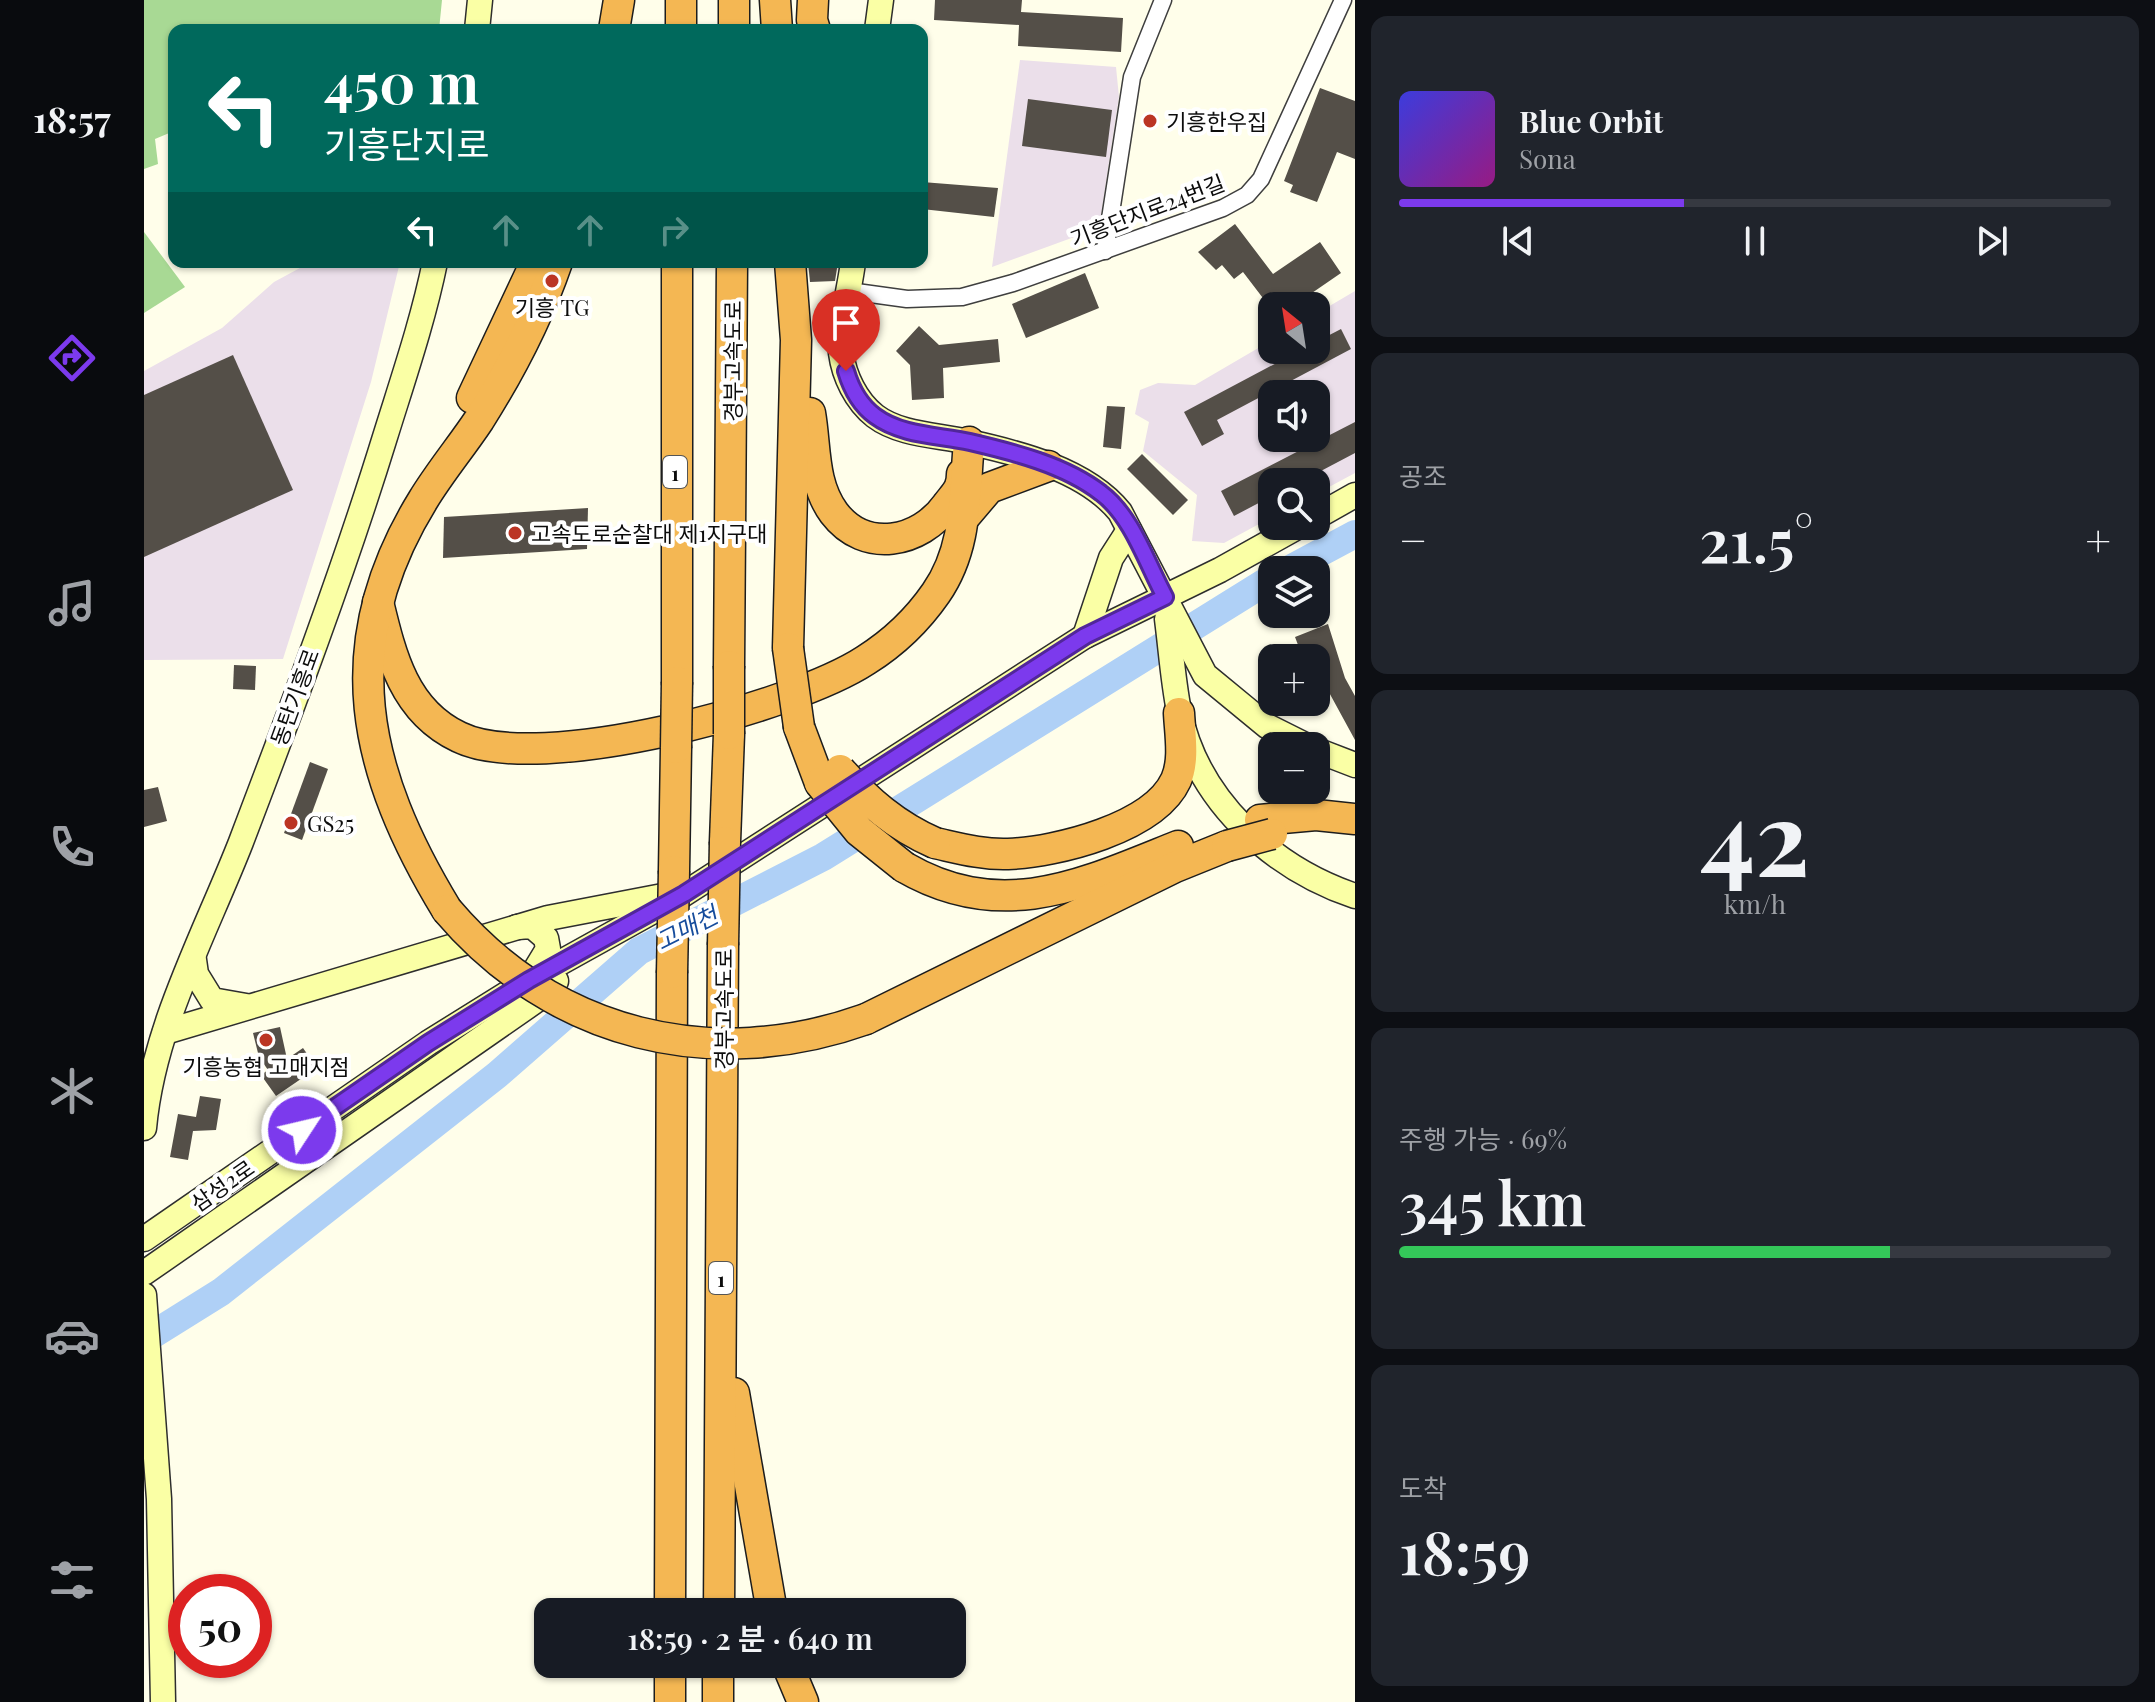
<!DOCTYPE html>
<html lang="ko">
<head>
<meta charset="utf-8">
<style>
  :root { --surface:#171b24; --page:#20242c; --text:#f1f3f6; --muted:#9ea1a6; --line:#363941; --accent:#7c3aed }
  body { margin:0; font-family:"Playfair Display","Noto Sans KR",serif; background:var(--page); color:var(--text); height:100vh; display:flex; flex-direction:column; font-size:30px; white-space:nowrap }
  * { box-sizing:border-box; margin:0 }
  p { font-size:26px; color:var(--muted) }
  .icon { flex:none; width:44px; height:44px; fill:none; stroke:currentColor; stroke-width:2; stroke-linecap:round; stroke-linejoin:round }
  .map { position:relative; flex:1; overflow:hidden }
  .panel { display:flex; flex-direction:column; gap:16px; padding:16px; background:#0d0f14; width:800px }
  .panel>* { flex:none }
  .guide { position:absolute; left:24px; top:24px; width:760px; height:244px; border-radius:16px; box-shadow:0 2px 6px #0004; background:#00695c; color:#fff; overflow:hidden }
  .needle { width:52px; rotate:330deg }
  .tools { position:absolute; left:1114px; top:292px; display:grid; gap:16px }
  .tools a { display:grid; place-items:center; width:72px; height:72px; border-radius:16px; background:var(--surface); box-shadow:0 2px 6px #0004; font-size:40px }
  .speed { position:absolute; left:24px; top:1574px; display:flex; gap:16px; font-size:40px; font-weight:700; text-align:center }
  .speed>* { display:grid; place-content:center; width:104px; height:104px; border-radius:50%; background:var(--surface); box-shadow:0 2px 6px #0004; line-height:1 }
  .speed .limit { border:12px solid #d22; background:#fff; color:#111 }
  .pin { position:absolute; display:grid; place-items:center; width:68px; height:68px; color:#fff; margin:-82px -34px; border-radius:50% 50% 50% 0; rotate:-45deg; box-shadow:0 0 8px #0007 }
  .pin .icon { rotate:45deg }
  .me { position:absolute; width:88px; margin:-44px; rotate:55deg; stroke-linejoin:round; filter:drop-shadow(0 0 6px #0008) }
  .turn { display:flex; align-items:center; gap:28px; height:168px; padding:0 24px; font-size:36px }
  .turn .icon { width:104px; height:104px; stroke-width:2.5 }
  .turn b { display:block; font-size:56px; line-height:68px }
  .lanes { display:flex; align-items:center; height:76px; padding:0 24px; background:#0003; justify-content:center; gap:40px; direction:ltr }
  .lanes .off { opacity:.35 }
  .big { font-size:60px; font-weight:600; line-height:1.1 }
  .panel .card { flex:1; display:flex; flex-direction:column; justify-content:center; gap:12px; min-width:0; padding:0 28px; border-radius:16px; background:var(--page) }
  .panel .dial { align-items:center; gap:0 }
  .dial b { font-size:104px; line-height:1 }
  .song { display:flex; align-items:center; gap:24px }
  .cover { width:96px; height:96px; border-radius:12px; background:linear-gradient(135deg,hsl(240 70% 55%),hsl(310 70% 35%)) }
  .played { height:8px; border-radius:4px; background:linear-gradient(90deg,var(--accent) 40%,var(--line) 40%) }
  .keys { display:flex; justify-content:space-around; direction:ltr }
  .heat { display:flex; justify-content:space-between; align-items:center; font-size:44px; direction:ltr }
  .charge { height:12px; border-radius:6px; background:linear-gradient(90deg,#34c759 69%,var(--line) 0) }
  .trip { position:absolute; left:390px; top:1598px; width:432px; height:80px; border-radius:16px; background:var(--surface); box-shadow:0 2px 6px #0004; font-weight:600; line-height:80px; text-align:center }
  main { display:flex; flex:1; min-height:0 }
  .tab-bar { display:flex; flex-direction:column; width:144px; justify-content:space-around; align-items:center; background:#090b0e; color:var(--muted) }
  .tab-bar .icon { width:56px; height:56px }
  .tab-bar .selected { color:var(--accent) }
  .tab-bar b { font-size:36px; color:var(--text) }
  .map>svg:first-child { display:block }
  .industrial { fill:#ebdfea; fill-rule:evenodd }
  .forest { fill:#a8d994 }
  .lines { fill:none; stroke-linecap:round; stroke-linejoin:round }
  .river { stroke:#afd0f6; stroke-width:28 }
  .building { fill:#544f48 }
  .street-casing { stroke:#3f3f3f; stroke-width:19 }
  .secondary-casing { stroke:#2e2e2e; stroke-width:27 }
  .highway-casing { stroke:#1d1d1d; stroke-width:33 }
  .street { stroke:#fff; stroke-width:16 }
  .secondary { stroke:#faffa5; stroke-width:24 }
  .highway { stroke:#f4b753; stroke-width:30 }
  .highway-bridge-casing { stroke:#1d1d1d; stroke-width:33; stroke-linecap:butt }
  .highway-bridge { stroke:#f4b753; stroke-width:30 }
  .route-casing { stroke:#51269a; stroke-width:20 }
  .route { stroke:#7c3aed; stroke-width:14 }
  .poi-dot { fill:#bb3524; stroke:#fff; stroke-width:3 }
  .labels { text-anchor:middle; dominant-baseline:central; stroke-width:8; stroke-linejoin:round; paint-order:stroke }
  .shield { fill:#fff; stroke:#555; stroke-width:2 }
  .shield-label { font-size:20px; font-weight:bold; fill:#0c0c0c }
  .poi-label { font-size:22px; fill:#0c0c0c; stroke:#fff; text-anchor:start }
  .street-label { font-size:22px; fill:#0c0c0c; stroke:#fff }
  .water-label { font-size:24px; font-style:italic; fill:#164c9c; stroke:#fff }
</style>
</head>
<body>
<main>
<nav class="tab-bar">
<b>18:57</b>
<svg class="icon selected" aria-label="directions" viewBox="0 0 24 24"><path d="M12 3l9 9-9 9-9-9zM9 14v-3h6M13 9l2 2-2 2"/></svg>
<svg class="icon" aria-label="music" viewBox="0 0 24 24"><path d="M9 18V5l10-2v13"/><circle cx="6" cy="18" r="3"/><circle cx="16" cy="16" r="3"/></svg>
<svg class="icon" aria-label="phone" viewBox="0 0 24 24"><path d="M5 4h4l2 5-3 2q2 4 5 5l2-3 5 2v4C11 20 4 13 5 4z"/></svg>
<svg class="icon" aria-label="climate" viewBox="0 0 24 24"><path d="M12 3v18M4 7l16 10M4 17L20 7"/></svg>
<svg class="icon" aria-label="car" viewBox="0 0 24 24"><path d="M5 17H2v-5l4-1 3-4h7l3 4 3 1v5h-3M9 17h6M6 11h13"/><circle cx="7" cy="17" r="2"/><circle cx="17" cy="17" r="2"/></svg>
<svg class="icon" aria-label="filters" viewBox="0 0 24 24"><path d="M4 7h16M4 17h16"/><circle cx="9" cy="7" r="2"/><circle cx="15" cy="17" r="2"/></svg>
</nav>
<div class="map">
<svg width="1211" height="1702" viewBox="0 0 1211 1702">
  <rect width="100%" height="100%" fill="#fffeea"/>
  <g class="industrial">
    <polygon points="876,60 972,67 975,97 955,228 848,267"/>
    <polygon points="167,262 256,262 227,382 139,659 0,660 0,371 78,328 130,282"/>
    <path d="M1211 291V473L1172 494V482H1128V517L1080 543 1048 541 1053 495 999 451 1005 422 991 414 996 390 1014 383 1051 385 1128 340V350H1172V314ZM1128 394H1172V438H1128Z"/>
  </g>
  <g class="forest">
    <polygon points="0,0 298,0 295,30 30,30 30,131 11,139 14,164 0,169"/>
    <polygon points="0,232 41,287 0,313"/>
  </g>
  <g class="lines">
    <g class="river">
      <polyline points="1144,570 1211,534"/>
      <polyline points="0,1340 77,1292 353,1075 495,951 679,857 1128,578"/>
    </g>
  </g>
  <g class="building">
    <polygon points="791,0 878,0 877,12 979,18 977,52 874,46 875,25 790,20"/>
    <polygon points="1176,88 1211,101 1211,159 1193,152 1173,202 1146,192 1149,185 1140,181"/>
    <polygon points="884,99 968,110 962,157 878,146"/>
    <polygon points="778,182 854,188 850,217 778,209"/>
    <polygon points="1091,224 1129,274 1176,242 1197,273 1149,306 1125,306 1099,272 1090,279 1078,265 1072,270 1054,252"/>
    <polygon points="664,262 694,262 691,281 666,282"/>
    <polygon points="941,273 955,308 882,338 868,304"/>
    <polygon points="775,326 795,345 854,339 856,362 799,368 800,398 768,400 766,365 752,351"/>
    <polygon points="1197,329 1207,349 1073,420 1080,434 1058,446 1040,412 1157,350 1172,350 1172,342"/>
    <polygon points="89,355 149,490 0,557 0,395"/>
    <polygon points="963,406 981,407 977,449 959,447"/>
    <polygon points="1211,422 1211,453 1156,482 1128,482 1128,496 1090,516 1077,491"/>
    <polygon points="998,454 1044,500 1029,515 983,469"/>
    <polygon points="444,508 443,549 299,558 300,517"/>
    <polygon points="1184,624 1201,678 1211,696 1211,740 1181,685 1172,688 1172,658 1159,658 1151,637"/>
    <polygon points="90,665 112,666 111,690 89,689"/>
    <polygon points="166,762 184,769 158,840 140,833"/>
    <polygon points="14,787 23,821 0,827 0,790"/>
    <polygon points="136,1027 143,1059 159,1048 173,1068 132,1096 117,1075 124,1070 115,1057 109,1033"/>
    <polygon points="56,1096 77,1099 72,1130 49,1131 44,1160 26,1157 34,1114 52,1117"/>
  </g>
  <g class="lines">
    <defs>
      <g id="street">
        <polyline points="961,251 988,77 1019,0"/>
        <polyline points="705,291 763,299 818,297 869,283 1079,208 1103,195 1117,179 1199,0"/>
      </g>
      <g id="secondary">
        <polyline points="333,30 336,0"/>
        <polyline points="733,30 737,0"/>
        <path d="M709 262C706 288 695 328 697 353 700 376 712 401 731 416 756 435 794 435 824 442 875 453 942 470 976 512L1061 675 1123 726 1163 746"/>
        <polyline points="1172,517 1211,495"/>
        <path d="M1023 619C1027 650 1029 681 1035 711 1053 800 1128 868 1211 896"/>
        <polyline points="941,636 967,558 985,530"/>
        <polyline points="1172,750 1211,765"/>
        <polyline points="373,927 388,926 402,938 404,949 387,977"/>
        <polyline points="50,960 52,974 68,1000 102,1006"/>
        <polyline points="21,1032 404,918 524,895"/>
        <path d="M0 1128C9 1028 61 934 97 842 148 708 199 573 241 437 259 379 279 321 291 262"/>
        <polyline points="0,1239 284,1043 385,980 540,894 941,636 1076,570 1155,526"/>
        <polyline points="0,1273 394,999 412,981"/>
        <polyline points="0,1295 15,1499 19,1702"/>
      </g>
      <g id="highway">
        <polyline points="537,0 537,30"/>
        <polyline points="631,0 633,30"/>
        <polyline points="669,0 668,20 671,30"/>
        <polyline points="470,30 475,0"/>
        <polyline points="590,30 590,0"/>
        <polyline points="328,398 392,262"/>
        <path d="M666 413C672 447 668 483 690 513 721 554 776 543 803 505 812 493 818 489 818 474"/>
        <polyline points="822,515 845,488 904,466"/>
        <path d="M234 602C247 656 260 711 315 737 394 776 649 708 722 660 749 643 774 619 792 593 824 547 820 495 825 442"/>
        <polyline points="644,648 652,340 646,262"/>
        <polyline points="585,666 588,262"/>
        <polyline points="533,682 533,262"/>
        <polyline points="655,727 676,783"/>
        <polyline points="1116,820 1172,815 1211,819"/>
        <polyline points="581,842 585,734"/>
        <path d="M791 843C814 848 839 855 864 854 913 852 1010 828 1032 780 1041 760 1036 734 1035 713"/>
        <path d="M760 867C858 924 939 884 1034 846"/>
        <polyline points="530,871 532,748"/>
        <path d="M303 910C219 772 189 646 279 500 296 472 317 447 335 420 366 371 394 317 413 262"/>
        <polyline points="722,1019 1031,867 1083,846"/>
        <polyline points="590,1393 628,1612"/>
        <polyline points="526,1612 528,973"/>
        <polyline points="575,1612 579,945"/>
        <polyline points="643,1664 659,1702"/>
        <polyline points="526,1702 526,1664"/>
        <polyline points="574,1702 574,1664"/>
      </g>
    </defs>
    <use href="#street" class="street-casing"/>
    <use href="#secondary" class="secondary-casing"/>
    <use href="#highway" class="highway-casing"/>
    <use href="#street" class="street"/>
    <use href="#secondary" class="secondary"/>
    <use href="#highway" class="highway"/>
    <defs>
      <g id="highway-bridge">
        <polyline points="644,648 655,727"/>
        <polyline points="585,666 585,734"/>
        <polyline points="532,748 533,682"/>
        <path d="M696 770C723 801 752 826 791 843"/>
        <polyline points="676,783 715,831 760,867"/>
        <polyline points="1083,846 1128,834"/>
        <path d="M303 910C410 1036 568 1074 722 1019"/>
        <polyline points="579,945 581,842"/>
        <polyline points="528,973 530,871"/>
      </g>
    </defs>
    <use href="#highway-bridge" class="highway-bridge-casing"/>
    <use href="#highway-bridge" class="highway-bridge"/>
  </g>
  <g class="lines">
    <defs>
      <path id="route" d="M158 1130 284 1043 385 980 540 894 941 636 1021 597C1003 564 988 516 957 493 921 465 869 452 826 442 795 435 758 436 731 416 716 405 707 388 702 371"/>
    </defs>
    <use href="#route" class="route-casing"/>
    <use href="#route" class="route"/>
  </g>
  <g class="poi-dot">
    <circle cx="1006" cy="121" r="8"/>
    <circle cx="408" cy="281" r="8"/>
    <circle cx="371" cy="533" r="8"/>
    <circle cx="147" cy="823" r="8"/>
    <circle cx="122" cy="1040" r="8"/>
  </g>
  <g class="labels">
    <g class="shield">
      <rect x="519" y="456" width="24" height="32" rx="6"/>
      <rect x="565" y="1262" width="24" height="32" rx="6"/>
    </g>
    <g class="shield-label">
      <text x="531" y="472">1</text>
      <text x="577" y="1278">1</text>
    </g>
    <g class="poi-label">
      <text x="1022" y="121">기흥한우집</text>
      <text x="408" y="307" text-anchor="middle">기흥 TG</text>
      <text x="387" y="533">고속도로순찰대 제1지구대</text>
      <text x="163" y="823">GS25</text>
      <text x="122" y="1066" text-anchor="middle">기흥농협 고매지점</text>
    </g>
    <g class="street-label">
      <text transform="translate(1003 210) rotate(-21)">기흥단지로24번길</text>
      <text transform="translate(588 361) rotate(-90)">경부고속도로</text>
      <text transform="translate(150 697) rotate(-70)">동탄기흥로</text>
      <text transform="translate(579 1009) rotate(-90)">경부고속도로</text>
      <text transform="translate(78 1185) rotate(-35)">삼성2로</text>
    </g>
    <g class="water-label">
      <text transform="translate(542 927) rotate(-27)">고매천</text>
    </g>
  </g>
</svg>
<div class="tools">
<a><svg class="needle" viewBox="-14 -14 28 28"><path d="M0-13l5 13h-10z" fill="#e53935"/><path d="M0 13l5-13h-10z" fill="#9ea1a6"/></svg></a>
<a><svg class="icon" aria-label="sound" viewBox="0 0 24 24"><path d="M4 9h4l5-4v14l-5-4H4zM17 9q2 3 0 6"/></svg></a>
<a><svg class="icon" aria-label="search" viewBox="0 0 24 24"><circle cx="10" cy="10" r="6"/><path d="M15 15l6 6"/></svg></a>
<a><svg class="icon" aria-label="layers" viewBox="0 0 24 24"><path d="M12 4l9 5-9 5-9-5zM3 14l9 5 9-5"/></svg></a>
<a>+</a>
<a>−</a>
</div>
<div class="speed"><div class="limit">50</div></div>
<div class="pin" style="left:702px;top:371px;background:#d93025"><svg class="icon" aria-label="arrive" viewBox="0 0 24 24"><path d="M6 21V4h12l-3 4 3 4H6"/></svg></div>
<svg class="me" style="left:158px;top:1130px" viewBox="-20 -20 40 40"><circle r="17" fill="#7c3aed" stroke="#fff" stroke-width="3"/><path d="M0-11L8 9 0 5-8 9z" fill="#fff"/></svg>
<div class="trip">18:59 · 2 분 · 640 m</div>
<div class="guide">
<div class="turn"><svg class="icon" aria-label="left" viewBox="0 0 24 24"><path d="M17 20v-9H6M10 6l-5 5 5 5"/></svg><div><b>450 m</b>기흥단지로</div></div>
<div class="lanes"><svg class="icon" aria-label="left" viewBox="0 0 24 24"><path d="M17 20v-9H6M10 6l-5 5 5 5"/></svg><svg class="icon off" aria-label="ahead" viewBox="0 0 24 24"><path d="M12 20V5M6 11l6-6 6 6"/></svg><svg class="icon off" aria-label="ahead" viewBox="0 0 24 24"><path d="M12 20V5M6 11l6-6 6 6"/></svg><svg class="icon off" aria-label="right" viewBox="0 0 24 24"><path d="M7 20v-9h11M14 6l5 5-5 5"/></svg></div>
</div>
</div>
<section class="panel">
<div class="card">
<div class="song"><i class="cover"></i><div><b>Blue Orbit</b><p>Sona</p></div></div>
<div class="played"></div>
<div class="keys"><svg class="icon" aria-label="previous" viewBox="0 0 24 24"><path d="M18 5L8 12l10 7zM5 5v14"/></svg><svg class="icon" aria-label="pause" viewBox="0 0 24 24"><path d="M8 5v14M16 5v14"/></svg><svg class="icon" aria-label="next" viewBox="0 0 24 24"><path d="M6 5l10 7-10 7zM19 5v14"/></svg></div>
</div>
<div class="card"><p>공조</p>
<div class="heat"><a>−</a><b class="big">21.5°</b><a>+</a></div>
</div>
<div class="card dial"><b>42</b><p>km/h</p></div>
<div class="card"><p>주행 가능 · 69%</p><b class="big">345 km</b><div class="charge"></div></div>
<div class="card"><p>도착</p><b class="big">18:59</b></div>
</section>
</main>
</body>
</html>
